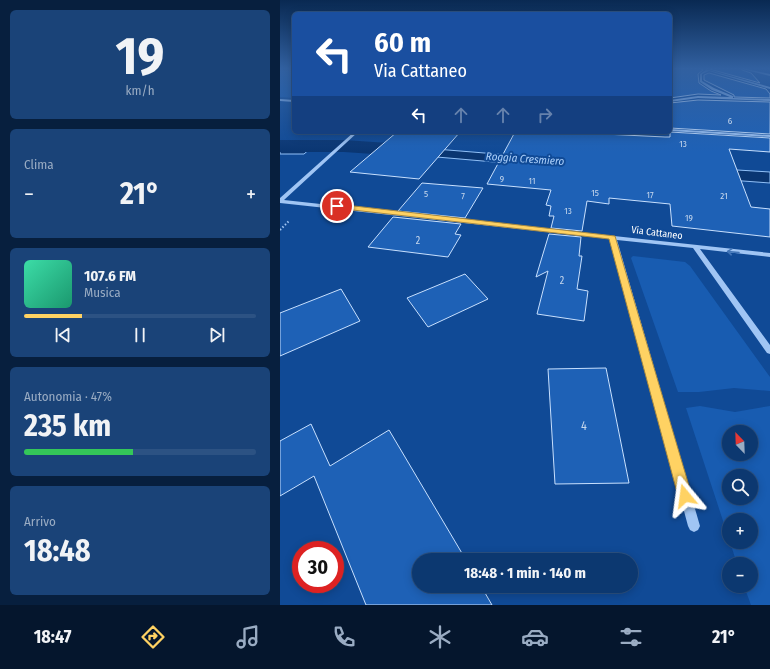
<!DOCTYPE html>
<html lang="it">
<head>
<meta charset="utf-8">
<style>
  :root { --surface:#0c3870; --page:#1a4378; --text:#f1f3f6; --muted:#9aacc3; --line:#2c5283; --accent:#ffd263 }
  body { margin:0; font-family:"Fira Sans Condensed",sans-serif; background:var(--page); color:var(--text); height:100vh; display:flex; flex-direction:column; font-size:15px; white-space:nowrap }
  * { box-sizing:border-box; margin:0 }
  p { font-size:13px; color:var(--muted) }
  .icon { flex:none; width:22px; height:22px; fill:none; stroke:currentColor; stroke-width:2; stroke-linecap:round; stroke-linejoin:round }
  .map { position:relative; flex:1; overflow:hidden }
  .drawer { display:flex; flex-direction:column; gap:10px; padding:10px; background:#071f3e; width:280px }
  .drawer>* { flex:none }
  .banner { position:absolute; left:12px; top:12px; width:380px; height:122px; border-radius:6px; box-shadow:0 2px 10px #0003,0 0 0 1px var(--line); background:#1a4fa0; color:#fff; overflow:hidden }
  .needle { width:26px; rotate:337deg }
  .buttons { position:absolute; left:442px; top:425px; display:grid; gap:8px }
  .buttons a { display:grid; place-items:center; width:36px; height:36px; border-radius:50%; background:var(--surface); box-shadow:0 2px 10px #0003,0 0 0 1px var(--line); font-size:20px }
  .speed { position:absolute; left:12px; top:541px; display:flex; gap:8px; font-size:20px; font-weight:700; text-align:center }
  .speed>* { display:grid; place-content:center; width:52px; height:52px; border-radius:50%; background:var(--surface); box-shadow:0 2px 10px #0003,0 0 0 1px var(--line); line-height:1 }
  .speed .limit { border:6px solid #d22; background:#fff; color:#111 }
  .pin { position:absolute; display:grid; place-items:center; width:34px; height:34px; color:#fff; margin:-17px; border:2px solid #fff; border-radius:50%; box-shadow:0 1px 4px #0007 }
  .me { position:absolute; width:44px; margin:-22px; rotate:344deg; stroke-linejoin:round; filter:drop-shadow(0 0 3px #0008) }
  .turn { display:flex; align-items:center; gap:14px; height:84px; padding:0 16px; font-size:18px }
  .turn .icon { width:52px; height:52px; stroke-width:2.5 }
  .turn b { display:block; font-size:28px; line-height:34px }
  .lanes { display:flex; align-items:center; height:38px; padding:0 16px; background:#0003; justify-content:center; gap:20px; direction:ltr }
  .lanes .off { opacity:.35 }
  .big { font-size:30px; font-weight:700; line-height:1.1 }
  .drawer .widget { flex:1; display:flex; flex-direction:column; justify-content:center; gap:6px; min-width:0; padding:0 14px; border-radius:6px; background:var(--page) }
  .drawer .dial { align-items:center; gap:0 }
  .dial b { font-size:52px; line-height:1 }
  .song { display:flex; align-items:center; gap:12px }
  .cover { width:48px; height:48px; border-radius:6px; background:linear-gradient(135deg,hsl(160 70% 55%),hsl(160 70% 35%)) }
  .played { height:4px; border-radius:2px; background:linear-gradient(90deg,var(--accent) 25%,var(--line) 25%) }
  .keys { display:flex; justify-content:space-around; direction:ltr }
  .heat { display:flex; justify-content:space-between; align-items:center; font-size:22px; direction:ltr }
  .charge { height:6px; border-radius:3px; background:linear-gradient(90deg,#34c759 47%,var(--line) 0) }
  .trip { position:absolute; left:132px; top:553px; width:226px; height:40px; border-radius:20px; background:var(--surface); box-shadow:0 2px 10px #0003,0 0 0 1px var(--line); font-weight:700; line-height:40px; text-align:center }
  .dock { display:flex; height:64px; justify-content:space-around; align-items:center; background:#05162d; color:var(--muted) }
  .dock .icon { width:28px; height:28px }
  .dock .selected { color:var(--accent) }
  .dock b { font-size:18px; color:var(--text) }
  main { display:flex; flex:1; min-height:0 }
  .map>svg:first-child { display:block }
  .green { fill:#185cb1; fill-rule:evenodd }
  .water { fill:#0a3672; stroke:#91c0f7 }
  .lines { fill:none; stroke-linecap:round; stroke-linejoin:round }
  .canal { fill:#0a3672; fill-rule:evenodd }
  .building { fill:#1e61b6; stroke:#c8e0fe }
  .path { stroke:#a0c5f4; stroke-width:2; stroke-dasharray:1.5 2; stroke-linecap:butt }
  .minor { fill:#a0c5f4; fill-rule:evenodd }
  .oneway { stroke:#4275b7 }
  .route { fill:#ffd263; stroke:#a68840 }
  .labels { text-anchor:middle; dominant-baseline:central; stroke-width:4; stroke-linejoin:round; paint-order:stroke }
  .far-number-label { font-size:9px; fill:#c7d8ed }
  .far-street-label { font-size:10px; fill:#fff; stroke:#104a96 }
  .number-label { font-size:10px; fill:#c7d8ed }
  .far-water-label { font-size:11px; font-style:italic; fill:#acd0fb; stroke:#104a96 }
  .near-number-label { font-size:12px; fill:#c7d8ed }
</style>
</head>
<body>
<main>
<section class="drawer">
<div class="widget dial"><b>19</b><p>km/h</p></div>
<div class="widget"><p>Clima</p>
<div class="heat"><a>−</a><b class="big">21°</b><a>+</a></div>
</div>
<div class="widget">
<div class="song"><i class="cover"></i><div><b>107.6 FM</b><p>Musica</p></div></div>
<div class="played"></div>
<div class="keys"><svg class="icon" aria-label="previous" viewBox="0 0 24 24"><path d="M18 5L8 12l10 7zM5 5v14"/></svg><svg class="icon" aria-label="pause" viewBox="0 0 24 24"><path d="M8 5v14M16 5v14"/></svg><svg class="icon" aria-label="next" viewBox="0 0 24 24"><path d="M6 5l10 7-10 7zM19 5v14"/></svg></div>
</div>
<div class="widget"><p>Autonomia · 47%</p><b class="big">235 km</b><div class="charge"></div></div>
<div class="widget"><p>Arrivo</p><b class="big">18:48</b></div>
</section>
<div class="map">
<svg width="490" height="605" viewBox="0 0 490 605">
  <rect width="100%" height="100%" fill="#104a96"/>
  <g class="green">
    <polygon points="0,71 14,71 14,98 0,97"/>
    <polygon points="353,256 405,262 410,266 490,377 490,391 454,388 419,392 398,392 351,258"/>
    <path d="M420 406 455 412 490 406V605H471L464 586H471V564H457L450 542H471V520H449V539L406 408ZM449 432H471V454H449ZM449 476H471V498H449Z"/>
  </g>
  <g class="water">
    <polygon points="0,142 38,142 24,154 0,154"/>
    <polygon points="82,143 278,159 490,172 490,183 272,167 76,150"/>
  </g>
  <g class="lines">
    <polygon class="canal" points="0,140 64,140 123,144 130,146 132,150 130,154 123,156 64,152 0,152"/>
  </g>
  <g class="building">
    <polygon points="390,68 420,68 423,70 418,74 419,83 431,91 441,95 418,94 390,98"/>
    <polygon points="426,68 461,68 462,70 471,73 480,83"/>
    <polygon points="429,73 486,89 490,94 490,98 454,97 454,95 424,80 424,75"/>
    <polygon points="418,100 490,102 490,134 390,128 390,103"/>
    <polygon points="117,132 180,132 139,179 70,172"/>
    <polygon points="235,132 283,132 385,137 390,137 390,132 490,138 490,152 449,149 471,207 490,209 490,237 392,226 390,204 329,198 329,204 307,201 302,231 271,228 274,216 269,216 271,206 266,205 271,190 207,184"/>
    <polygon points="142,183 203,188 185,218 118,211"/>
    <polygon points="113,217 181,224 175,234 181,235 168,257 88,247"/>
    <polygon points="269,234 301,237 299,256 302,256 297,289 308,291 304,321 257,314 268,271 256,277"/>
    <polygon points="185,274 208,299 148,327 127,298"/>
    <polygon points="61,289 80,321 0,356 0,313"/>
    <polygon points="326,368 349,483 275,484 268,369"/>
    <polygon points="31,424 50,466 109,430 186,560 139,560 139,586 201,586 212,605 86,605 34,476 0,496 0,441"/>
  </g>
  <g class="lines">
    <polyline class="path" points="0,230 9,221"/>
    <g class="minor">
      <polygon points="421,68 490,87 490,89 429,71 422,74 422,81 434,88 453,96 453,98 490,99 490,101 418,98 390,102 390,100 418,96 450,97 432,90 420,82 420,74 426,70"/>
      <polygon points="462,68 490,74 490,76 462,69"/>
      <polygon points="0,99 14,100 14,102 0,101"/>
      <polygon points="390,129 490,135 490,137 390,131"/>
      <polygon points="74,132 78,132 4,200 490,253 490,257 420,249 490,345 490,354 487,353 413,248 337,240 420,526 418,530 414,532 410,530 408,526 331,239 0,203 0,198"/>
    </g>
  </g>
  <defs><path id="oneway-shaft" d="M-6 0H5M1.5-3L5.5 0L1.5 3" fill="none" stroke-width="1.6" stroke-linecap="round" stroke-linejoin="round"/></defs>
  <use class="oneway" href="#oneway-shaft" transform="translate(453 252) rotate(-174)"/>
  <linearGradient id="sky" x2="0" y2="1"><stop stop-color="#092952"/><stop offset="0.45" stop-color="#3160a0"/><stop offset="1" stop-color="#3160a0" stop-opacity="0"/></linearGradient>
  <rect width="490" height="152" fill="url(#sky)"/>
  <polygon class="route" points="57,204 335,236 412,496 410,501 405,503 400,501 398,496 329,239 55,208 54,206"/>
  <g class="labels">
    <g class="far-number-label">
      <text x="450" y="121">6</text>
      <text x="403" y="144">13</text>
      <text x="222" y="179">9</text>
      <text x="252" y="181">11</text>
      <text x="315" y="193">15</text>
      <text x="146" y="194">5</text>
      <text x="370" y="195">17</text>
      <text x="183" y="196">7</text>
      <text x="444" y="196">21</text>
      <text x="288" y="211">13</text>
      <text x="409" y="218">19</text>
    </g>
    <g class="far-street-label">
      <text transform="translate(377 233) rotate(7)">Via Cattaneo</text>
    </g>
    <g class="number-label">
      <text x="138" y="241">2</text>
      <text x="282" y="281">2</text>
    </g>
    <g class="far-water-label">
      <text transform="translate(245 159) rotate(4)">Roggia Cresmiero</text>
    </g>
    <g class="near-number-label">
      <text x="304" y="426">4</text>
    </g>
  </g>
</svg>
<div class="buttons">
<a><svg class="needle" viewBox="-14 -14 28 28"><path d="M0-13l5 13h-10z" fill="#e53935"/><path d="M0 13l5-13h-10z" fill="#9aacc3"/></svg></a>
<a><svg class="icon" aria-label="search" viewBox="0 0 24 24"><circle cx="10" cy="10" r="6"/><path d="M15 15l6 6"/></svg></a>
<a>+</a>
<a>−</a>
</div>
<div class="speed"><div class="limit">30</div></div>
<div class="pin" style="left:57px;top:206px;background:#d93025"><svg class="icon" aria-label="arrive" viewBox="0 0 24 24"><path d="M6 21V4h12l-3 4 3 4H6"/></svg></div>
<svg class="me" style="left:405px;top:496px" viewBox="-20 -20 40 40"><path d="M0-17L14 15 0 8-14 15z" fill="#ffd263" stroke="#fff" stroke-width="4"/></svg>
<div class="trip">18:48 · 1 min · 140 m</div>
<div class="banner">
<div class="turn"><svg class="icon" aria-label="left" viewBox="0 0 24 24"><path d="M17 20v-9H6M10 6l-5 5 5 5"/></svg><div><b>60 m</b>Via Cattaneo</div></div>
<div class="lanes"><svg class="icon" aria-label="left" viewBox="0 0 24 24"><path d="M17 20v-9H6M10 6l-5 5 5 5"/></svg><svg class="icon off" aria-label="ahead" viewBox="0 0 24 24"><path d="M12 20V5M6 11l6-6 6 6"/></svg><svg class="icon off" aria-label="ahead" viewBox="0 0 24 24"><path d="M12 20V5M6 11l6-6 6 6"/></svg><svg class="icon off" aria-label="right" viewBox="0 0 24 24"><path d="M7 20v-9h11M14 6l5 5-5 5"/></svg></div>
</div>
</div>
</main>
<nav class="dock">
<b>18:47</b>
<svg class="icon selected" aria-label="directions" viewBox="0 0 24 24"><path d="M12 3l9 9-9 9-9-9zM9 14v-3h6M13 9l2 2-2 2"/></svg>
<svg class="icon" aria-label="music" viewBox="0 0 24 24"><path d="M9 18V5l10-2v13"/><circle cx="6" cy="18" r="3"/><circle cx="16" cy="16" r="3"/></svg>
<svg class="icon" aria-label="phone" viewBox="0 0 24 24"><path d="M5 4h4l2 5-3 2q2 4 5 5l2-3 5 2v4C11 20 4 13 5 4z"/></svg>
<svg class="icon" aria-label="climate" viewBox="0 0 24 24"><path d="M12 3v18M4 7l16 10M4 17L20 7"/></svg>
<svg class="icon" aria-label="car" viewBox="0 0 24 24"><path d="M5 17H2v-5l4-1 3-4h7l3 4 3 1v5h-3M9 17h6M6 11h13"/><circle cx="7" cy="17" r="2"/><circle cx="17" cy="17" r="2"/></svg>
<svg class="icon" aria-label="filters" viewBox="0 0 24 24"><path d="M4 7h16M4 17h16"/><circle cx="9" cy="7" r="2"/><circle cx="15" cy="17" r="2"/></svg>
<b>21°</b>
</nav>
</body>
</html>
